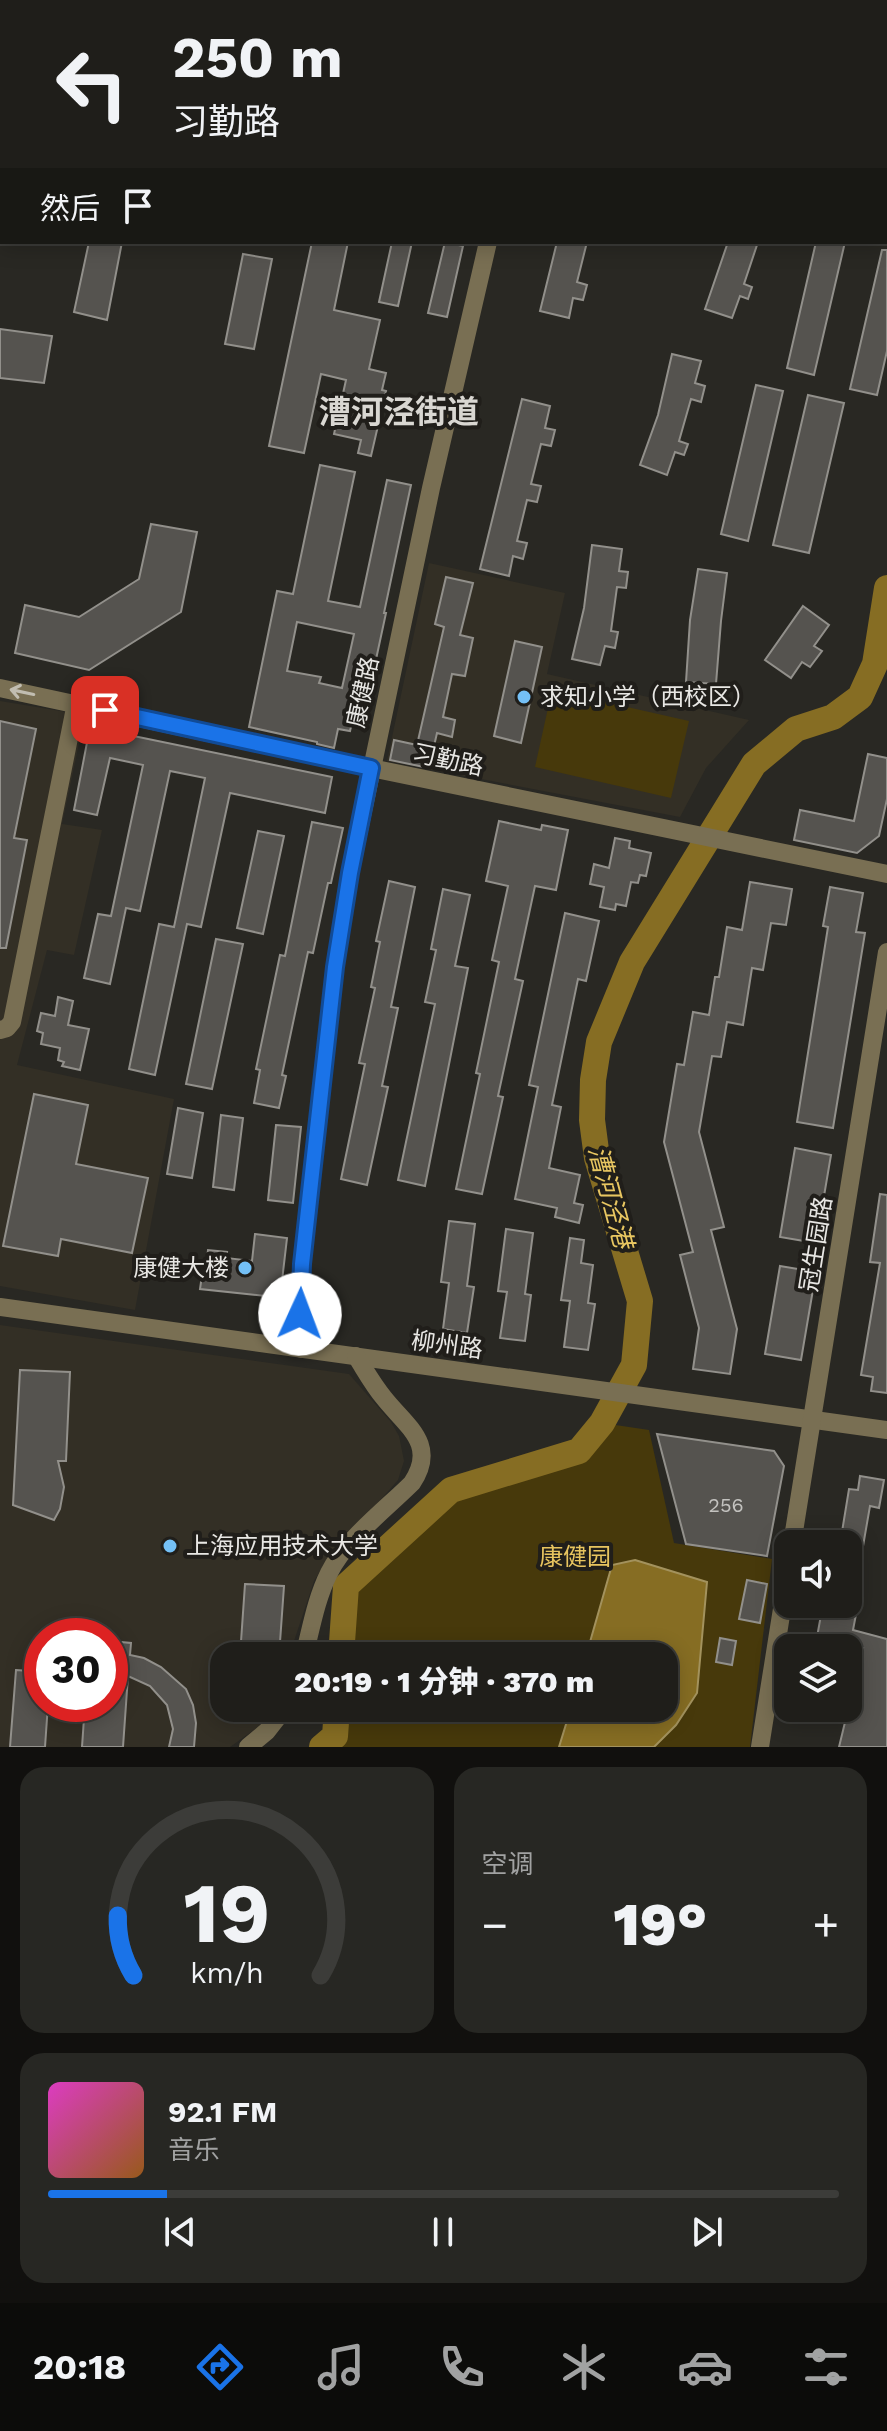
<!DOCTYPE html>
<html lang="zh">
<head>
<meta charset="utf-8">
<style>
  :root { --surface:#1f1e1a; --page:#272723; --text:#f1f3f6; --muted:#a1a2a2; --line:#3c3c39; --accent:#1a73e8 }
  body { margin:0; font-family:"Work Sans","Noto Sans SC",sans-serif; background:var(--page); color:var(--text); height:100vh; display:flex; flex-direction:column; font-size:30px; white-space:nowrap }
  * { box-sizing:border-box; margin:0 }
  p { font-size:26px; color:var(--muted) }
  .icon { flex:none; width:44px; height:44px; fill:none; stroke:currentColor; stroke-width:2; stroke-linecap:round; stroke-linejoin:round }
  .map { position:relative; height:1747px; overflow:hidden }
  .sheet { display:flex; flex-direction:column; gap:20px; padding:20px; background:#11100e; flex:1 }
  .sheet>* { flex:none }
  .guide { position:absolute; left:0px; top:0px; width:888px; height:244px; box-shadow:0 4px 20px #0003,0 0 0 2px var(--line); background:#1f1e1a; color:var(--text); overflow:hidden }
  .fabs { position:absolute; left:774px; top:1530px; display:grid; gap:16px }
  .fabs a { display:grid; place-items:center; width:88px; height:88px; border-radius:16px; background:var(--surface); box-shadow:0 4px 20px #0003,0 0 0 2px var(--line); font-size:40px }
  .speed { position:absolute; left:24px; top:1618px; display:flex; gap:16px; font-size:40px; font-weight:700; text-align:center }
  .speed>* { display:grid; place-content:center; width:104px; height:104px; border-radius:50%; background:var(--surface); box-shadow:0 4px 20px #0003,0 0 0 2px var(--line); line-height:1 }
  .speed .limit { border:12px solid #d22; background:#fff; color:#111 }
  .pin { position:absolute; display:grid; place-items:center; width:68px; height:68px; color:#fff; margin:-34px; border-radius:16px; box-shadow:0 4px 12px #0006 }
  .me { position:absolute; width:88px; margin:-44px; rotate:2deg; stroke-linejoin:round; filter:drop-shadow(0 0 6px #0008) }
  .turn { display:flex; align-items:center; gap:28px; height:168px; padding:0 40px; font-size:36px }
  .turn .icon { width:104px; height:104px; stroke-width:2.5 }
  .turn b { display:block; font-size:56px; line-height:68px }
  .then { display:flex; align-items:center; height:76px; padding:0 40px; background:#0003; gap:16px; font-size:30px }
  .big { font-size:60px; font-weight:800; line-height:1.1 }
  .sheet .tile { flex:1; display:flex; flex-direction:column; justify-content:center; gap:12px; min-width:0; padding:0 28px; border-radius:24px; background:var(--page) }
  .sheet .dial { align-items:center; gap:0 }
  .dial svg { height:208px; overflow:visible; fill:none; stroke:var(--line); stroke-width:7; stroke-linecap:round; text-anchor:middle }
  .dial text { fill:var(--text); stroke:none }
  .song { display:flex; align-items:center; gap:24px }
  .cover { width:96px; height:96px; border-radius:12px; background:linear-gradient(135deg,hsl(310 70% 55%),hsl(30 70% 35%)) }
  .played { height:8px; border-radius:4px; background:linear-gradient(90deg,var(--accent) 15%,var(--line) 15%) }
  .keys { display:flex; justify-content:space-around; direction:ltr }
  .heat { display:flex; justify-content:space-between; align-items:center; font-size:44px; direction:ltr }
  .sheet .tiles { flex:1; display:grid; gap:20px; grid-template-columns:1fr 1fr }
  .tile:last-child { grid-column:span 2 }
  .trip { position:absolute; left:210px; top:1642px; width:468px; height:80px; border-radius:24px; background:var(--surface); box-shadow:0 4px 20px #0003,0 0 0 2px var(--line); font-weight:800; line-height:80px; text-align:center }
  .menu { display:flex; height:128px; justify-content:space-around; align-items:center; background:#0c0c0a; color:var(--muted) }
  .menu .icon { width:56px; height:56px }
  .menu .active { color:var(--accent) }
  .menu b { font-size:36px; color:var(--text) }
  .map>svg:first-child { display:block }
  .built { fill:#332f25; fill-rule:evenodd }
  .green { fill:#47390b }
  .water { fill:#866d23; stroke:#a3925d; stroke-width:2 }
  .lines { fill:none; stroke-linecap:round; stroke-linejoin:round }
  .river { stroke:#866d23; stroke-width:26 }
  .building { fill:#55534f; stroke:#92908b; stroke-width:2; fill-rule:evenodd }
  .minor { stroke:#796f53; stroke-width:18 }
  .oneway { stroke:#c1bdb1 }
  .route-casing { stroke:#114b97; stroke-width:20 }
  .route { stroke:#1a73e8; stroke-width:14 }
  .poi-dot { fill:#74c0f6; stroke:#201e1a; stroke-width:3 }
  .labels { text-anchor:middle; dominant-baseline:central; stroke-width:8; stroke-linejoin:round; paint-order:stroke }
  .number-label { font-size:20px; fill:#c3c2bf }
  .street-label { font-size:24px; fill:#e8e7e4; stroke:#201e1a }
  .poi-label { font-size:24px; fill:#e8e7e4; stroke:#201e1a; text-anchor:start }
  .park-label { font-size:24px; fill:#e7c45f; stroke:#201e1a }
  .water-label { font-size:26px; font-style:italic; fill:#e8c661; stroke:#201e1a }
  .district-label { font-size:32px; font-weight:bold; fill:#d9d7d2; stroke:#201e1a }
</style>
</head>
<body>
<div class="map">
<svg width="887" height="1747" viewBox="0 0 887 1747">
  <rect width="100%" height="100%" fill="#292823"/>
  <g class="built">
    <polygon points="429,563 565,593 547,674 749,720 706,768 680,817 387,761"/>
    <polygon points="0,701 85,715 62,824 102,830 74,955 47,950 17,1065 174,1099 135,1310 0,1286"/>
    <path d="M0 1325 349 1374 391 1422 399 1436 404 1461 398 1480 325 1563 314 1581 289 1656H224V1708H272L258 1727 230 1747H0ZM42 1636H110V1704H42Z"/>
  </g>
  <g class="green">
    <polygon points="552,690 689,721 671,798 535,767"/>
    <polygon points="602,1423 649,1430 674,1543 772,1559 750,1747 322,1747 335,1736 337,1708 664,1708 664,1656 341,1656 346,1586 451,1490 579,1451"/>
  </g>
  <polygon class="water" points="635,1560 707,1582 697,1693 676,1725 654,1747 559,1747 571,1708 664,1708 664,1656 586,1656 612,1565"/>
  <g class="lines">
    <g class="river">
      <polyline points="3,0 11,2"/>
      <polyline points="444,0 450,2"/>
      <polyline points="201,2 203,0"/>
      <polyline points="886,32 887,32"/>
      <polyline points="341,1656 346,1586 451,1490 579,1451 602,1423 634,1365 640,1301 597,1158 592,1120 593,1080 599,1042 632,962 754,764 796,729 833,717 860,697 875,664 887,588"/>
      <polyline points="322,1747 335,1736 337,1708"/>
    </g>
  </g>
  <g class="building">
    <polygon points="89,242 122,242 107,320 74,312"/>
    <polygon points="312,242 348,242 334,310 380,320 369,369 386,373 382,390 386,391 371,456 358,453 361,440 334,434 346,380 321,374 304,453 269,446"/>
    <polygon points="392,242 412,242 398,306 379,302"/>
    <polygon points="445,242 463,246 447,317 428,313"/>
    <polygon points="557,242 587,242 577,282 587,285 583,300 573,298 569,318 540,311"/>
    <polygon points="728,242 758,242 744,284 752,287 748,299 740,296 732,318 705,309"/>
    <polygon points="816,242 845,242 814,375 787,368"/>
    <polygon points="882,250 887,250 887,351 877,395 850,389"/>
    <polygon points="243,254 272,259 254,349 225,344"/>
    <polygon points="0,329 52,336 44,383 0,378"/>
    <polygon points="672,354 701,361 695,383 705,386 701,402 691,399 679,441 688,444 684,455 675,452 667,475 640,465 658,415"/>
    <polygon points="756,385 783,391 748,541 721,534"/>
    <polygon points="808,395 844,403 809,553 773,545"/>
    <polygon points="522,399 550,406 545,428 555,430 551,446 541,444 531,484 541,486 537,502 527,500 517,541 527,543 523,559 513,556 509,576 480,569"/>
    <path d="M320 465 355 472 328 601 360 607 387 480 411 485 384 613H386L372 678 363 676 350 731 338 729 334 748 317 744V742L249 727 277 591 293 594ZM297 622 354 634 342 688 319 683 321 677 287 671Z"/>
    <polygon points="151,524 197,532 181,612 89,670 15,653 25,605 79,617 139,579"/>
    <polygon points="592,545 622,549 619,571 628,572 626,588 617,587 611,631 618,632 615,648 605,646 600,665 572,659 584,608"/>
    <polygon points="698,569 727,573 721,621 716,684 686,682 690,620"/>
    <polygon points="446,577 473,583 460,635 473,638 465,676 452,674 443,717 455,720 452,737 437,733 429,768 390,760 394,740 417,745 444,627 435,624"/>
    <polygon points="803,606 829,625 814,646 822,651 810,667 802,662 791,678 765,660"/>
    <polygon points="515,641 542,647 521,743 494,736"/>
    <polygon points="0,721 36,729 14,838 27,840 6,948 0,948"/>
    <polygon points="90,727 332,777 325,813 230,793 201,927 187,924 155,1075 129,1069 159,924 174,927 205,778 170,771 140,911 126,908 110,984 84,978 98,914 111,916 143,765 110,758 97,815 74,810"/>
    <polygon points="868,754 887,758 887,799 879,836 857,853 794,840 800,810 854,821"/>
    <polygon points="499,821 541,830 542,825 568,830 556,890 535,886 515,979 523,981 498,1096 503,1097 482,1194 456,1189 480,1074 476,1073 499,962 492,960 508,886 486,881"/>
    <polygon points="312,822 343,828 331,883 328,883 313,953 308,952 282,1075 286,1076 279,1108 254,1103 260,1070 256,1069 280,955 285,956"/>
    <polygon points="258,831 284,836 263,934 237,928"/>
    <polygon points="615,838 630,841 629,848 651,853 646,876 640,875 638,883 631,882 626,906 616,904 615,910 600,907 604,887 590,884 594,864 609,868"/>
    <polygon points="389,881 415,887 391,1007 398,1008 382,1086 388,1087 367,1185 341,1179 365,1064 359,1063 375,988 371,987 380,942 376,941"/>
    <polygon points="750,882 792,889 786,925 771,923 763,970 752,968 743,1025 727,1022 721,1057 712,1056 699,1132 724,1227 711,1230 737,1329 730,1374 693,1369 699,1328 680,1255 693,1252 664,1142 677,1064 684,1065 693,1012 709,1015 715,977 719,977 727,927 742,930"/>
    <polygon points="830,887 863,893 856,932 865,933 833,1128 797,1122 828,927 823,926"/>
    <polygon points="443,889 470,895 455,966 468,968 425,1186 398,1180 435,1004 425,1002 436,950 431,949"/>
    <polygon points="565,913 599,921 586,981 578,979 552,1105 561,1107 549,1168 580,1175 574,1203 583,1205 579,1223 555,1217 557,1208 515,1199 538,1087 529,1085"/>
    <polygon points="216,939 243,944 212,1089 186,1084"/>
    <polygon points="58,997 73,1001 68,1025 89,1029 80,1070 62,1066 64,1062 58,1060 60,1048 41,1044 43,1033 37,1031 41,1013 55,1016"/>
    <polygon points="34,1094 88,1105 76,1164 148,1178 132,1253 61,1239 58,1256 3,1246"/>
    <polygon points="178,1108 203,1113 192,1178 167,1174"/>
    <polygon points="221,1115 243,1118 234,1190 213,1187"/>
    <polygon points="276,1125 301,1127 293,1203 268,1200"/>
    <polygon points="795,1148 831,1155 816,1243 780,1237"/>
    <polygon points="880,1194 887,1195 887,1393 871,1391 873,1377 861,1375 880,1263 870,1262"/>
    <polygon points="449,1221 475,1224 467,1286 474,1287 467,1333 443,1329 449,1283 441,1282"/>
    <polygon points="506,1229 533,1233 525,1294 531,1295 525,1341 500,1338 507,1292 498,1291"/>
    <polygon points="255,1234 287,1238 282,1281 276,1291 266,1296 200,1289 202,1275 205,1275 208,1250 227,1252 226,1258 252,1261"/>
    <polygon points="570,1238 584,1240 581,1263 593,1265 588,1303 595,1304 588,1350 564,1347 570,1301 561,1300"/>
    <polygon points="780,1266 816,1272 801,1360 765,1354"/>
    <polygon points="20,1370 70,1372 66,1461 58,1461 64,1487 60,1509 54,1520 13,1505"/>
    <polygon points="657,1434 774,1451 784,1466 767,1556 686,1544"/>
    <polygon points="860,1476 884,1480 879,1508 870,1506 854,1598 848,1598 848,1544 840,1544 849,1489 858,1490"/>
    <polygon points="747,1580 767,1584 760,1623 739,1619"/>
    <polygon points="245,1584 284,1586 279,1656 240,1656"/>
    <polygon points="823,1604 858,1604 853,1630 887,1639 887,1747 839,1747 863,1648 831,1643 831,1648 815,1648"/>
    <polygon points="720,1638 736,1641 732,1665 716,1662"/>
    <polygon points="110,1641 131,1643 130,1655 144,1658 161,1667 186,1689 193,1705 196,1723 194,1747 169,1747 173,1729 167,1705 150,1686 128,1676 123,1747 82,1747 85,1704 110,1704"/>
    <polygon points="16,1670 42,1672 42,1704 48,1704 45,1747 10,1747"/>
  </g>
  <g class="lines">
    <g class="minor">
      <polyline points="546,2 547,0"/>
      <polyline points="0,51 2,51"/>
      <polyline points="886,197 887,197"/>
      <polyline points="0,688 371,768 887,874"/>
      <polyline points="0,1030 7,1028 12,1022 76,703"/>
      <polyline points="0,1307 887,1430"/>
      <polyline points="301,1349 302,1264 335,967 350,873 431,488 488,242"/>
      <polyline points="792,1544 887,952"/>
      <path d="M304 1656C311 1629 316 1599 329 1573 345 1540 386 1509 412 1483 438 1444 406 1426 384 1398 373 1385 365 1370 356 1356"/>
      <polyline points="248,1747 267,1731 285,1708"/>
      <polyline points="760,1747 788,1571"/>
    </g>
  </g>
  <defs><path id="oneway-shaft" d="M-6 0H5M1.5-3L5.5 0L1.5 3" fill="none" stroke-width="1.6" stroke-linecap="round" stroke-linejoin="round" transform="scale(2)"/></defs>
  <use class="oneway" href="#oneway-shaft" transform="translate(22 692) rotate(-168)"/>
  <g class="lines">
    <defs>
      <polyline id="route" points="105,710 371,768 350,873 335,967 302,1264 300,1314"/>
    </defs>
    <use href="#route" class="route-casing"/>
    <use href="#route" class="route"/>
  </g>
  <g class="poi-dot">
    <circle cx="524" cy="697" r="8"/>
    <circle cx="245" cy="1268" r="8"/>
    <circle cx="170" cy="1546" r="8"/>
  </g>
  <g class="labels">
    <g class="number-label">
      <text x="726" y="1505">256</text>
    </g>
    <g class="street-label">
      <text transform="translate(363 692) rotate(-78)">康健路</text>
      <text transform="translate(448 760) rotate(12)">习勤路</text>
      <text transform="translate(816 1244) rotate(-81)">冠生园路</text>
      <text transform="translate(447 1345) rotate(8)">柳州路</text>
    </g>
    <g class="poi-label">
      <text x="540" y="697">求知小学（西校区）</text>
      <text x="229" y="1268" text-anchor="end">康健大楼</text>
      <text x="186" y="1546">上海应用技术大学</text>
    </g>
    <g class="park-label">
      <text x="575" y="1557">康健园</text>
    </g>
    <g class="water-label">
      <text transform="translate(611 1197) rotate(75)">漕河泾港</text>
    </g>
    <g class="district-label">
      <text x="399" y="412">漕河泾街道</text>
    </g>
  </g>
</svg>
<div class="fabs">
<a><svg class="icon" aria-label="sound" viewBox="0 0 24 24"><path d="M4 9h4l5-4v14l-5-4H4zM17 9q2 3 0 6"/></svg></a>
<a><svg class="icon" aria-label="layers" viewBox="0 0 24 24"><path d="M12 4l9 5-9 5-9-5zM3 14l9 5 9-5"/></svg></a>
</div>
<div class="speed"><div class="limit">30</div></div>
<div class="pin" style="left:105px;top:710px;background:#d93025"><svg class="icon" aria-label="arrive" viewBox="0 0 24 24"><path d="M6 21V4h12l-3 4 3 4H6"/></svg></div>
<svg class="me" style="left:300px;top:1314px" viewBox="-20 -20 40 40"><circle r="19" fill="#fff"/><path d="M0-13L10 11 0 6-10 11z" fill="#1a73e8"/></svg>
<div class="trip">20:19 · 1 分钟 · 370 m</div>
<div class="guide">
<div class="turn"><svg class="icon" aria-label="left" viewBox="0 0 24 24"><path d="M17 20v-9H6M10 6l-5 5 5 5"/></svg><div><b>250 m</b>习勤路</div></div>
<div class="then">然后<svg class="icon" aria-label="arrive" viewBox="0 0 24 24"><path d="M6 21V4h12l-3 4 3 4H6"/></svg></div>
</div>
</div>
<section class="sheet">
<div class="tiles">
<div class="tile dial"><svg viewBox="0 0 100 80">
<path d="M14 69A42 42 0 1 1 86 69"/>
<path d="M14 69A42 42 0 0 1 8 46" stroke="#1a73e8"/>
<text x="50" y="56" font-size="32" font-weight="700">19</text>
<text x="50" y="72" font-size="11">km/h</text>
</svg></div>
<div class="tile"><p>空调</p>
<div class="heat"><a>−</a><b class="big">19°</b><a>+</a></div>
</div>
<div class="tile">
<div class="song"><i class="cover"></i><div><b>92.1 FM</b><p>音乐</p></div></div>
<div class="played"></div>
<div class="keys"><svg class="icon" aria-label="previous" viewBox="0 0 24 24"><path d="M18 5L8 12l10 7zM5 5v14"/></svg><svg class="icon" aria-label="pause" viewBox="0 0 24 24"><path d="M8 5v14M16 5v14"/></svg><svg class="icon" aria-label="next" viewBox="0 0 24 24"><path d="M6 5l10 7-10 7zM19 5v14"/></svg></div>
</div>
</div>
</section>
<nav class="menu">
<b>20:18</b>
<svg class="icon active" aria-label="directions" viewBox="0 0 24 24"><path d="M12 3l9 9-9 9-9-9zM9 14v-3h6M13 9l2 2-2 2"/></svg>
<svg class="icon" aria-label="music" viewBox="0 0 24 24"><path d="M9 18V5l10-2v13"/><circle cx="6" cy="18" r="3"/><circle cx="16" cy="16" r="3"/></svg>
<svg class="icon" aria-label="phone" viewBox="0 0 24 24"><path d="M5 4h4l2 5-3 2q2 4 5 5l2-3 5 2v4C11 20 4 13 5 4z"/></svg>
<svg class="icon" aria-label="climate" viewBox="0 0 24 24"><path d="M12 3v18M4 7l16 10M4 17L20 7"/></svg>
<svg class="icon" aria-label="car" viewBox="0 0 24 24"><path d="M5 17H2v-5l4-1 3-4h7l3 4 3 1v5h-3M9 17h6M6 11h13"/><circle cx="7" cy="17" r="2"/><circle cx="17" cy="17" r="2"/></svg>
<svg class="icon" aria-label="filters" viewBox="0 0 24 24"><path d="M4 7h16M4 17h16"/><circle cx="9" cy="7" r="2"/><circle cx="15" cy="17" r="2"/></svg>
</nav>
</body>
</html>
